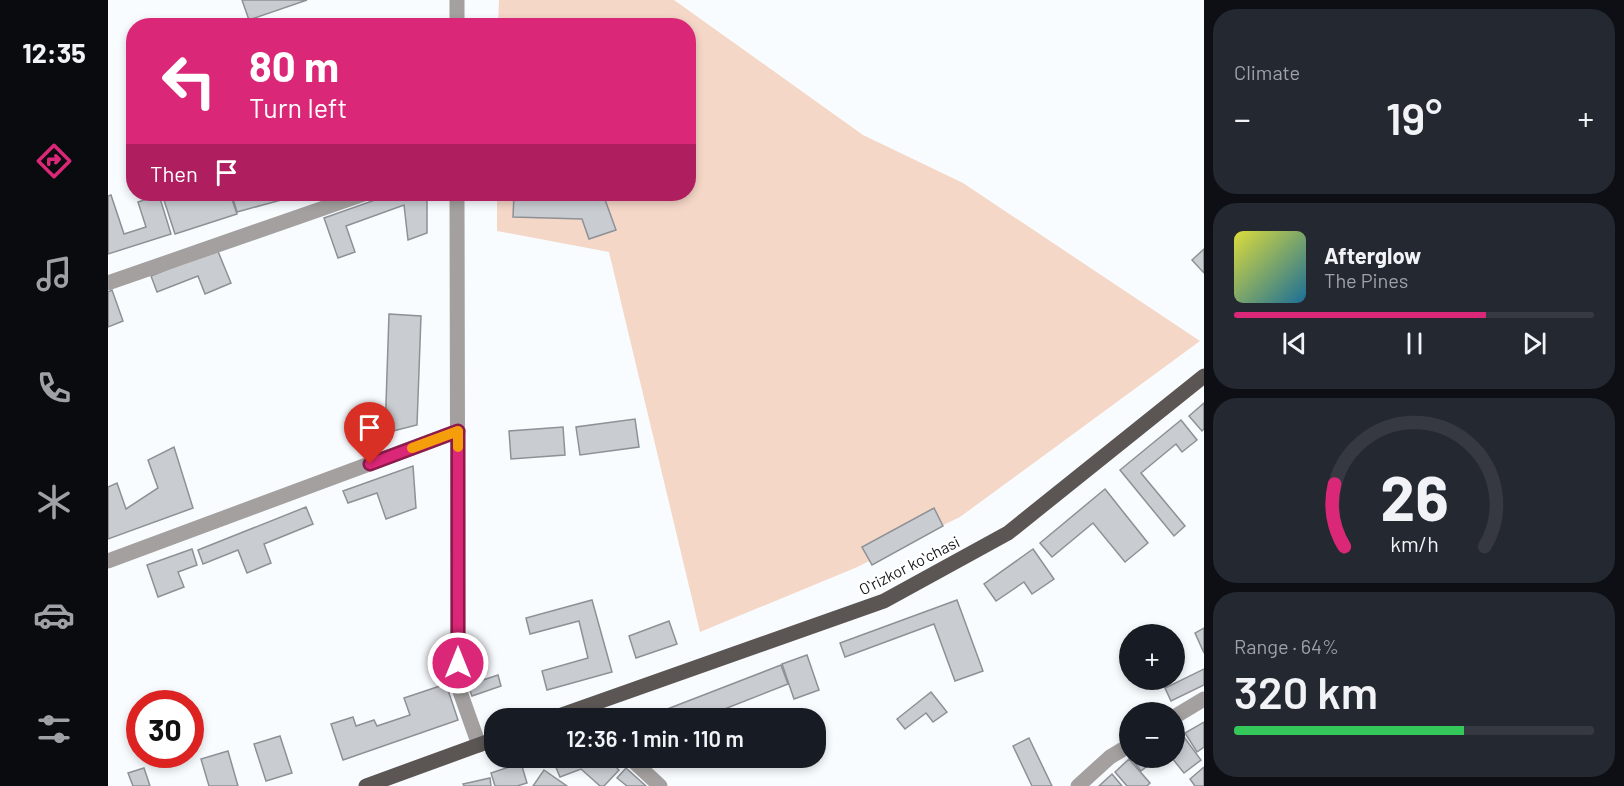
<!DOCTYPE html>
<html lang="en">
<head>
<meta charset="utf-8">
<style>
  :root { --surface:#171b24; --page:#242831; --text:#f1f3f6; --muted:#9ea1a6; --line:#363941; --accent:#db2777 }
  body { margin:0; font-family:Barlow,sans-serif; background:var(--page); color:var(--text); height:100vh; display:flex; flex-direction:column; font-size:22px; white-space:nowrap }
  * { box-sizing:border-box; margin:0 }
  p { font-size:20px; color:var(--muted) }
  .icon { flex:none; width:33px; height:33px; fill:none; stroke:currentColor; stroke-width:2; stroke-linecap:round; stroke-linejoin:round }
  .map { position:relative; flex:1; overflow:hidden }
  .details { display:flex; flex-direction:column; gap:9px; padding:9px; background:#0d0f14; width:420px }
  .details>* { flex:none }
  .hud { position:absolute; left:18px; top:18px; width:570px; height:183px; border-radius:24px; box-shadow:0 3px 9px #0003; background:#db2777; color:#fff; overflow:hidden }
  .tools { position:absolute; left:1011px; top:624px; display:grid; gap:12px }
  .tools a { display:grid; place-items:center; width:66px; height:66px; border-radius:50%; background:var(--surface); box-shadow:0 3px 9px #0003; font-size:30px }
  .speed { position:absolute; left:18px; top:690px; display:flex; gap:12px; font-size:30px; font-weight:700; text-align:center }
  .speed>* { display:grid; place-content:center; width:78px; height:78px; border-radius:50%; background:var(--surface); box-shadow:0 3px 9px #0003; line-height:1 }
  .speed .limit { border:9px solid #d22; background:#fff; color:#111 }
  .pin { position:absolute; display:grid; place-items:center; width:51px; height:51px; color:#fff; margin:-62px -26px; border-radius:50% 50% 50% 0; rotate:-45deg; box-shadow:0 0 6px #0007 }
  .pin .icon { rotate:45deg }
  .me { position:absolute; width:66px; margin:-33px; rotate:0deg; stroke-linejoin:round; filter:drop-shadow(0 0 4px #0008) }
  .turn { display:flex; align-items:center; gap:21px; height:126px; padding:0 24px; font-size:27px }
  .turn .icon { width:78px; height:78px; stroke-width:2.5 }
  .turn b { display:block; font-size:42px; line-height:51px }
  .then { display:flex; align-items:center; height:57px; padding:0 24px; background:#0003; gap:12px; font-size:22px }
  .big { font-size:45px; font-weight:600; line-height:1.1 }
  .details .tile { flex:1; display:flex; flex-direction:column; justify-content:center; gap:9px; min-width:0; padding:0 21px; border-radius:24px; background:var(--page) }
  .details .dial { align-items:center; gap:0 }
  .dial svg { height:156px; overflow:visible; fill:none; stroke:var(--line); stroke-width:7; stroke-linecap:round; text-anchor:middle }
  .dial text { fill:var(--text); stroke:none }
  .song { display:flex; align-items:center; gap:18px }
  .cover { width:72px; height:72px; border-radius:9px; background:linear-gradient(135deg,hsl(60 70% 55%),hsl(200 70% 35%)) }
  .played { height:6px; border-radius:3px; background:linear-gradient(90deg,var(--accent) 70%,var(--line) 70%) }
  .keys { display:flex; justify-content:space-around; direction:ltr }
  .heat { display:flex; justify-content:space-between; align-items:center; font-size:33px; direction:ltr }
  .charge { height:9px; border-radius:4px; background:linear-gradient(90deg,#34c759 64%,var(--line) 0) }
  .trip { position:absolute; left:376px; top:708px; width:342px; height:60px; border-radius:24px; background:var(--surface); box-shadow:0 3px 9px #0003; font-weight:600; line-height:60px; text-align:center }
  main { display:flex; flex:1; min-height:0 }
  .tabs { display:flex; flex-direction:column; width:108px; justify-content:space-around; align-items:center; background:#090b0e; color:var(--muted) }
  .tabs .icon { width:42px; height:42px }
  .tabs .current { color:var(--accent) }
  .tabs b { font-size:27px; color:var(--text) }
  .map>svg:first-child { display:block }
  .green { fill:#f5d7c7 }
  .building { fill:#c9cdd2; stroke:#8d9196; stroke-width:1.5 }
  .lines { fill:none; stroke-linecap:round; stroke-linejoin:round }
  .minor { stroke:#a3a09f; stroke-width:15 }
  .major { stroke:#5b5654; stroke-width:15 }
  .route-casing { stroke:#8e194d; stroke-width:15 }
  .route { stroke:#db2777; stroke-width:10 }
  .slow { stroke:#f59e0b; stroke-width:10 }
  .labels { text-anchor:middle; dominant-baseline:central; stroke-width:4.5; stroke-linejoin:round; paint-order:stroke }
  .street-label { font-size:16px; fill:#161719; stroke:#fff }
</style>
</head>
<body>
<main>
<nav class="tabs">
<b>12:35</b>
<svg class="icon current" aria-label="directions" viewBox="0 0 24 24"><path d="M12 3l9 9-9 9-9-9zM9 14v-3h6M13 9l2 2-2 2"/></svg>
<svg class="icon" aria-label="music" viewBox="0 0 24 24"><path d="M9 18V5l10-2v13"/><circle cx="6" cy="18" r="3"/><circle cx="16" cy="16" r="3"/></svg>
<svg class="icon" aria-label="phone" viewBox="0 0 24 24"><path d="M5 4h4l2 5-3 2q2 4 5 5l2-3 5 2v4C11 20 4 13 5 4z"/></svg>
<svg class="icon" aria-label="climate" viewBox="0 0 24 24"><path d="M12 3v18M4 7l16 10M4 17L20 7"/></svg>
<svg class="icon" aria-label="car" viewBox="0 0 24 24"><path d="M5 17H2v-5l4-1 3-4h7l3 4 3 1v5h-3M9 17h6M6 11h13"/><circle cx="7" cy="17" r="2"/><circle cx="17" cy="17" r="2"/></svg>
<svg class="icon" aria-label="filters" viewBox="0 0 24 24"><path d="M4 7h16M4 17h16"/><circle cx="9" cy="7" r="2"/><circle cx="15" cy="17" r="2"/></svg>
</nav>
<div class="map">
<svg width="1096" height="786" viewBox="0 0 1096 786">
  <rect width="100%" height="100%" fill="#f9fcff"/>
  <polygon class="green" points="391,0 566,0 755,135 855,183 1092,341 852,517 747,568 592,632 501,252 389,231 389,194 580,194 580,26 390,25"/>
  <g class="building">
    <polygon points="134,0 199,0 141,20"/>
    <polygon points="54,194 122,194 129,214 67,234"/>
    <polygon points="129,194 195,194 129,212 124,195"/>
    <polygon points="284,194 319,194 319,233 300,240 296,205 238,226 247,252 230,258 216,218"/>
    <polygon points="406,194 495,194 508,230 481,239 474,219 405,217"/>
    <polygon points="3,195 16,234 38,227 30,202 51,195 63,234 0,254 0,196"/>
    <polygon points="109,249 123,283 97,294 90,276 49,292 43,276"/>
    <polygon points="1096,249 1096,273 1084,260"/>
    <polygon points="4,290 15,321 0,327 0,292"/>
    <polygon points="281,314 313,316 309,425 277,433"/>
    <polygon points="1096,403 1096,429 1094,431 1081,416"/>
    <polygon points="527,419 531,447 472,455 468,427"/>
    <polygon points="1073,420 1089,440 1074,452 1068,444 1033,473 1077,526 1066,536 1012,470"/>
    <polygon points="455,427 457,455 403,459 401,431"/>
    <polygon points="66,447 85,508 0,539 0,487 9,483 18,509 50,488 40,460"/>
    <polygon points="305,466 308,508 278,519 269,493 240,503 235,491"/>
    <polygon points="997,489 1040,543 1017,562 985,523 944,557 932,543"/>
    <polygon points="198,507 205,524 156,544 163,563 139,573 130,550 95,564 90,550"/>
    <polygon points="826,508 835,526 764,565 754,547"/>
    <polygon points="84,549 89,565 70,572 76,587 50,597 39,565"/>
    <polygon points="925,549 946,579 924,594 916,582 888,601 876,584"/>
    <polygon points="484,600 504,672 439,690 434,671 480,658 471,621 422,634 418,618"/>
    <polygon points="849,600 875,671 847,681 826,624 737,657 732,643"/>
    <polygon points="561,621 569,644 528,658 521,636"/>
    <polygon points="1096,628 1096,653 1087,633"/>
    <polygon points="699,655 711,690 686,699 674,664"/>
    <polygon points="673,665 680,684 614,710 617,718 536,718"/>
    <polygon points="1096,669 1096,685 1063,701 1057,688"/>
    <polygon points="390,675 393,686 364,696 360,685"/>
    <polygon points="338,684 350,720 235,760 223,724 245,717 248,726 266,720 269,726 302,715 296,698"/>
    <polygon points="823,692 839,712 825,722 818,713 797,729 789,719"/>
    <polygon points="1096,722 1096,747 1089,752 1077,733"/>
    <polygon points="1073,733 1093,760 1076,773 1064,758 1066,758 1066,738"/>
    <polygon points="172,736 184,773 158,781 146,744"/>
    <polygon points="921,738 944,786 924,786 905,746"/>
    <polygon points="120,751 130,786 101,786 93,759"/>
    <polygon points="444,758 498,758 511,770 496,786 492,786 473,769 452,777"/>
    <polygon points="1023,758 1046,758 1047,760 1033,771"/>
    <polygon points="1021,759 1042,783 1039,786 1019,786 1007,772"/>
    <polygon points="413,763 419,783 409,786 387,786 383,773"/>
    <polygon points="1096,767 1096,786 1087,786 1082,779"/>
    <polygon points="36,768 42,786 25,786 20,773"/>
    <polygon points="518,768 538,786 519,786 509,778"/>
    <polygon points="436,770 459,786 425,786"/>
    <polygon points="1004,774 1014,786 991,786"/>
    <polygon points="382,778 383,786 356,786 355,784"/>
  </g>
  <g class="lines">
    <g class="minor">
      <polyline points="349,0 349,26"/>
      <polyline points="349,194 350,686 371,745"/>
      <polyline points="0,283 256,194"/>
      <polyline points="0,561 350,431"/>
      <polyline points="473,709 483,718"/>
      <polyline points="1066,717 1096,699"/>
      <polyline points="522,758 552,786"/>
      <polyline points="970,786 1002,757 1022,745"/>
    </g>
    <g class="major">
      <polyline points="445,718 776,601 900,533 1096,376"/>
      <polyline points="258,786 387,739"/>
    </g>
  </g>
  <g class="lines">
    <defs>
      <polyline id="route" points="262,464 350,431 350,663"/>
    </defs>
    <use href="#route" class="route-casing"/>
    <use href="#route" class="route"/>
    <polyline class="slow" points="304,448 350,431 350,447"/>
  </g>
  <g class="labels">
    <g class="street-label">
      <text transform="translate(801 565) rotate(-27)">Oʻrizkor koʻchasi</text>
    </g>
  </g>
</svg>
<div class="tools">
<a>+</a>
<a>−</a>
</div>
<div class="speed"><div class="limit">30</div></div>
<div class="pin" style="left:262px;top:464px;background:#d93025"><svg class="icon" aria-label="arrive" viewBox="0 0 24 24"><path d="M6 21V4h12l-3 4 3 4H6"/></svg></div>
<svg class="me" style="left:350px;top:663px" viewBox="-20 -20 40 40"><circle r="17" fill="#db2777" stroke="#fff" stroke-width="3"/><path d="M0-11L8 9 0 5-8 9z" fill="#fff"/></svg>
<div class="trip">12:36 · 1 min · 110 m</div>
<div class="hud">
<div class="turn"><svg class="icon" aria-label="left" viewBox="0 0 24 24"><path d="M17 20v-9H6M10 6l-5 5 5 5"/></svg><div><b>80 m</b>Turn left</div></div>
<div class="then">Then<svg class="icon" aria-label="arrive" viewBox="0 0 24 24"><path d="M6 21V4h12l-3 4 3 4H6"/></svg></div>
</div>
</div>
<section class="details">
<div class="tile"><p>Climate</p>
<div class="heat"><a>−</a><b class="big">19°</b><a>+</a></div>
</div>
<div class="tile">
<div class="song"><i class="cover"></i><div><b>Afterglow</b><p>The Pines</p></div></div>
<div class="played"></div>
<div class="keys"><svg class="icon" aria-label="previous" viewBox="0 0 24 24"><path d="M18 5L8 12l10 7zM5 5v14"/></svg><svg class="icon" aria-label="pause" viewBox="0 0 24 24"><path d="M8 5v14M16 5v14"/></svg><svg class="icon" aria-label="next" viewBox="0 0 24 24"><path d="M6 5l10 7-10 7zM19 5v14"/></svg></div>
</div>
<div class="tile dial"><svg viewBox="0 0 100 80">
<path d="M14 69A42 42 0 1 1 86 69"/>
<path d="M14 69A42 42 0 0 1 9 37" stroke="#db2777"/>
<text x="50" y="56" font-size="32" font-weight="700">26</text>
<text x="50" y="72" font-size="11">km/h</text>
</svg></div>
<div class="tile"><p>Range · 64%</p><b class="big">320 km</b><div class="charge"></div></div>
</section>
</main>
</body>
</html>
